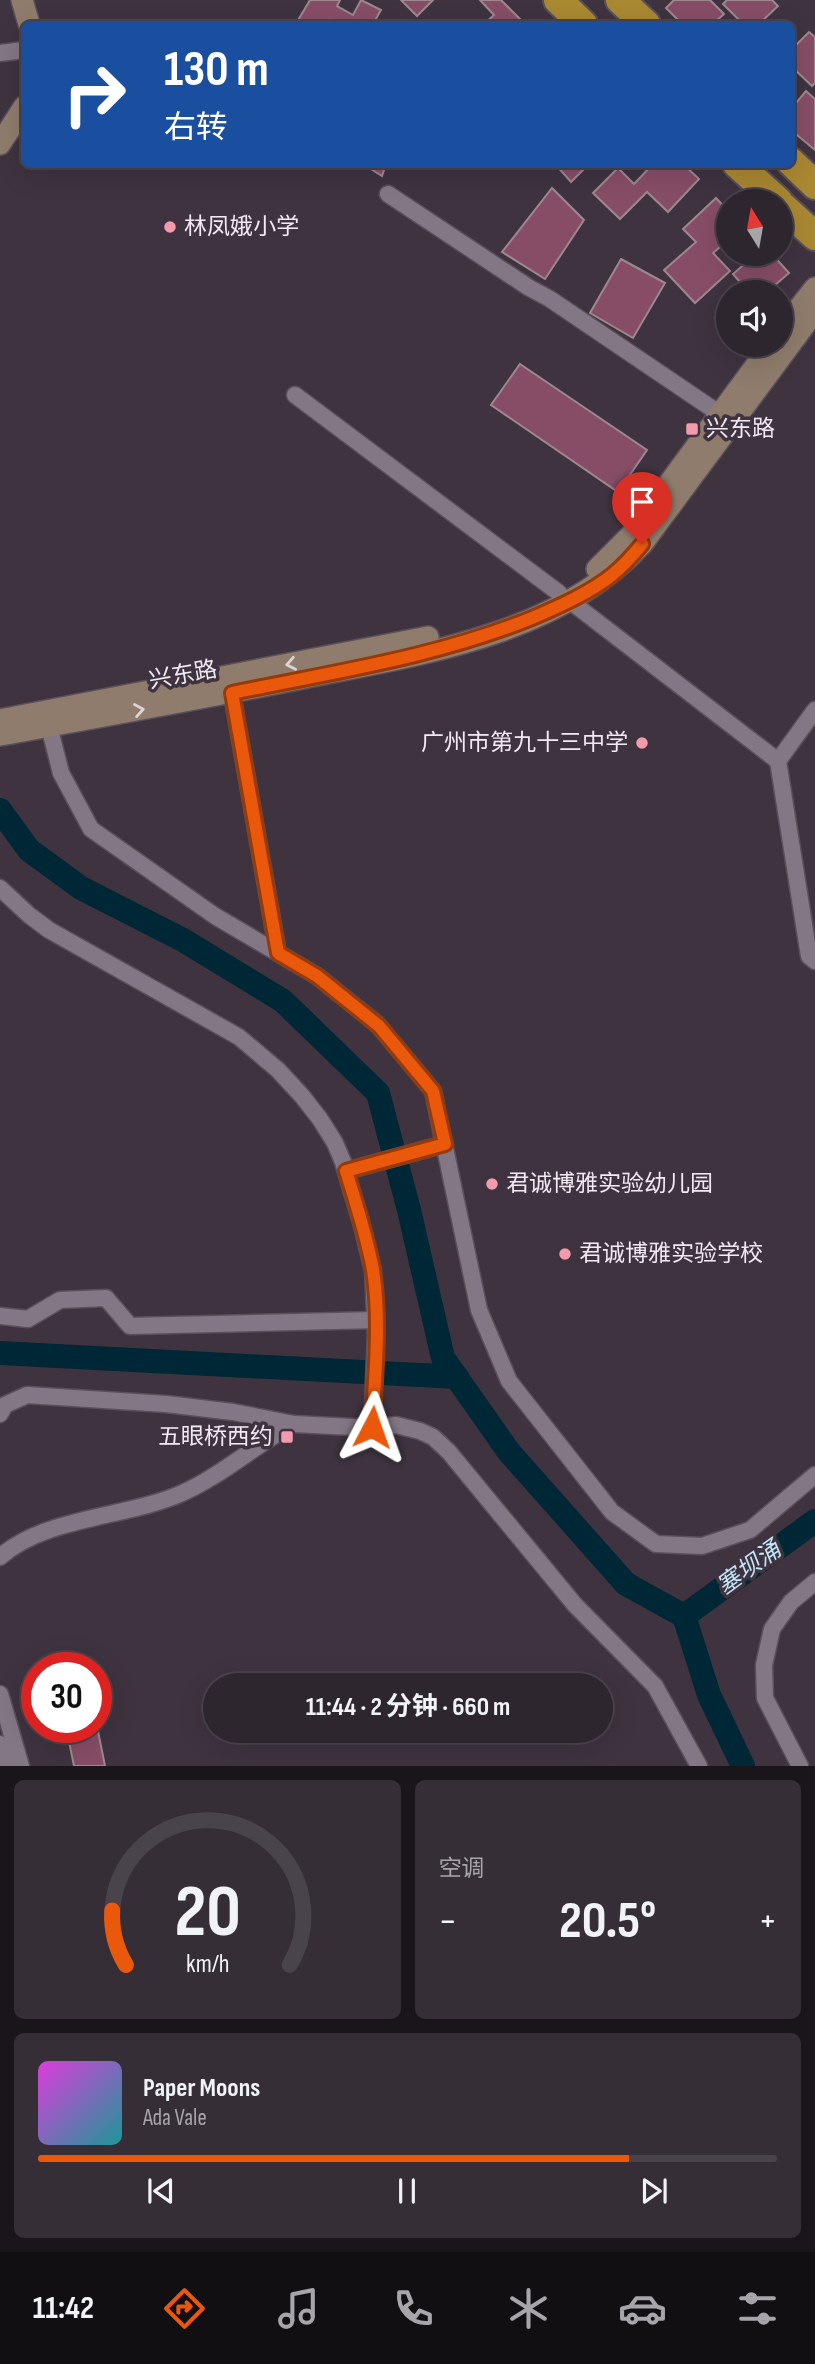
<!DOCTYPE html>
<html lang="zh">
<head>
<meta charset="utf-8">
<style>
  :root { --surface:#2e262f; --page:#362e37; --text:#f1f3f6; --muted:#a7a5aa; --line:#49434b; --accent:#ea580c }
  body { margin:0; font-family:"Sofia Sans Condensed","Noto Sans SC",sans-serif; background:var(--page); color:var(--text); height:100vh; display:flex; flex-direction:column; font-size:26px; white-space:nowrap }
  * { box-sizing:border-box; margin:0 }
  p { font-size:23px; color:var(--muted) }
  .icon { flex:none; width:38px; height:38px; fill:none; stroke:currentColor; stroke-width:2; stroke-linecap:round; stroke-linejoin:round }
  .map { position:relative; height:1766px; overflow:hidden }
  .details { display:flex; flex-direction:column; gap:14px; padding:14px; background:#19151a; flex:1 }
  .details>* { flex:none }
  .banner { position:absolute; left:21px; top:21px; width:774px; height:147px; border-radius:10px; box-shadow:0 7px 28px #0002,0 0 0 2px var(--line); background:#1a4fa0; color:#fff; overflow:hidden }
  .needle { width:46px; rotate:349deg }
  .controls { position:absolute; left:716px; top:189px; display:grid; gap:14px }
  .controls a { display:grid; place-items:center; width:77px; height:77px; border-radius:50%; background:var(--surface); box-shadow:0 7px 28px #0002,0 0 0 2px var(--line); font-size:35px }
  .speed { position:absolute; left:21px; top:1652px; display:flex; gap:14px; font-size:35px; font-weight:700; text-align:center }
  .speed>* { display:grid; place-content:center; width:91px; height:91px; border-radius:50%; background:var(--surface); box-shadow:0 7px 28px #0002,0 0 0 2px var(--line); line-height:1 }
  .speed .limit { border:10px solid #d22; background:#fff; color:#111 }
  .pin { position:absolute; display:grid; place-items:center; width:60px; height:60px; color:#fff; margin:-72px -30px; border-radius:50% 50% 50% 0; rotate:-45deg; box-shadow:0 0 7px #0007 }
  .pin .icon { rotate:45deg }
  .me { position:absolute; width:77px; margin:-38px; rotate:4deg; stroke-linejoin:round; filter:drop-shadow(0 0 5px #0008) }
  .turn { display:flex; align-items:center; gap:24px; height:147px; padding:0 28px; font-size:32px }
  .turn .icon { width:91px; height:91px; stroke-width:2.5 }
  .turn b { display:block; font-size:49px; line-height:60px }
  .big { font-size:52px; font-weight:700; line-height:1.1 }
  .details .tile { flex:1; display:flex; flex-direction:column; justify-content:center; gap:10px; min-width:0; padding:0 24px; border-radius:10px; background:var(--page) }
  .details .dial { align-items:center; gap:0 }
  .dial svg { height:182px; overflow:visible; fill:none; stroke:var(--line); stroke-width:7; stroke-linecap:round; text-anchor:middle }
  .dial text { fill:var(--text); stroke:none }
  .song { display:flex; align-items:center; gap:21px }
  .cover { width:84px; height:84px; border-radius:10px; background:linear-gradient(135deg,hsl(300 70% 55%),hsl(180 70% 35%)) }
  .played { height:7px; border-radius:4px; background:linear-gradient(90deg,var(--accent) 80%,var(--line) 80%) }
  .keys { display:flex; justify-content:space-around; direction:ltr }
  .heat { display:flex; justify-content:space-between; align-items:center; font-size:38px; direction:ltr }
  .details .tiles { flex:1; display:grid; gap:14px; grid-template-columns:1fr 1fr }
  .tile:last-child { grid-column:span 2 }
  .trip { position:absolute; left:203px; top:1673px; width:410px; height:70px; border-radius:35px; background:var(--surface); box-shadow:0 7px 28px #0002,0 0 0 2px var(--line); font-weight:700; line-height:70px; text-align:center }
  .menu { display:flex; height:112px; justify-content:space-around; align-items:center; background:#120f13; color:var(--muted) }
  .menu .icon { width:49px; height:49px }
  .menu .current { color:var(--accent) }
  .menu b { font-size:32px; color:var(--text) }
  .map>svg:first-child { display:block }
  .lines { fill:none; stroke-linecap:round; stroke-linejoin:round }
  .river { stroke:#002736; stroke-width:24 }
  .building { fill:#874d67; stroke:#9d8890; stroke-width:2 }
  .street-casing { stroke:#5a505b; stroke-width:19 }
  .secondary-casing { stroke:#5a505b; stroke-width:24 }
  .highway-casing { stroke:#5a505b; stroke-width:32 }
  .street { stroke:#847785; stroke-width:16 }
  .secondary { stroke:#8f7c6c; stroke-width:21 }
  .highway { stroke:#a98832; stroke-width:28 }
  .oneway { stroke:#ddd4d7 }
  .route-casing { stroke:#983908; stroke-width:18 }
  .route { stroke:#ea580c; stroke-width:12 }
  .poi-dot { fill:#f39aac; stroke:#3e333f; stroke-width:2.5 }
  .labels { text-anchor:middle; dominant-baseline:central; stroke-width:7; stroke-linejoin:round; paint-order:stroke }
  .poi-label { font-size:23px; fill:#f1eaf2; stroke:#3e333f; text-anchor:start }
  .street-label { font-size:23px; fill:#f1eaf2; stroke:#3e333f }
  .water-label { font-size:24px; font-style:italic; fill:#c2e7f9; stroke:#3e333f }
</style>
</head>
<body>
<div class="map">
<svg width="815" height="1766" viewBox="0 0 815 1766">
  <rect width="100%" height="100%" fill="#3e333f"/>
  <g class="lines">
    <g class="river">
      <polyline points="0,810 29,850 81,888 183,940 283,1001 378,1093 409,1210 443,1358 509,1452 626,1584 684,1616 709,1695 743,1766"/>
      <polyline points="0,1353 457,1377"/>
      <polyline points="684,1616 815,1521"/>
    </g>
  </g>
  <g class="building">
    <polygon points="310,0 340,0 337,6 353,15 361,0 381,10 373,24 336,24 329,20 327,24 303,24 297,22"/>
    <polygon points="401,0 433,0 417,16"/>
    <polygon points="480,0 501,0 525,24 484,24 494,15"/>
    <polygon points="674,0 710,0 724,14 713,24 682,24 666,8"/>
    <polygon points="727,0 772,0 778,6 759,24 743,24 723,4"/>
    <polygon points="809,32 815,37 815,83 812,86 791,66 791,50"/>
    <polygon points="806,91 815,99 815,150 791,130 791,109"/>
    <polygon points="363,164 386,164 382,176"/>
    <polygon points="555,164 589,164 571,182"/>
    <polygon points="653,164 683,164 699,179 668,212 647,192 620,219 593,193 618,168 634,184"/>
    <polygon points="552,188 584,220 545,279 502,252"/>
    <polygon points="716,198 728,211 728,240 713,253 730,271 695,303 664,270 696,242 683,229"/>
    <polygon points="756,254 772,254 789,273 767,292 744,292 747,290 733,274"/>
    <polygon points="621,259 665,283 633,338 590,313"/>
    <polygon points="728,306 728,333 715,318"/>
    <polygon points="520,364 647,450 618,492 491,405"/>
    <polygon points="97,1726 105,1766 74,1766 67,1732"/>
  </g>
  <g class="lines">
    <defs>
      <g id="street">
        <polyline points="0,53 24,50"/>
        <polyline points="388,194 528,287 550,299 720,414"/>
        <polyline points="295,395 559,593"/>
        <polyline points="570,601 778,761"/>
        <polyline points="230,683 278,953"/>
        <polyline points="815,710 778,761 809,956 815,961"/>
        <polyline points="49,726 61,773 91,829 215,916 317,976 378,1025 433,1091 479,1310 509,1381 612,1512 656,1544 702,1546 750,1530 815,1475"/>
        <polyline points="0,888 29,915 49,930 239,1037 278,1070 302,1096 320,1119 335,1143 343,1162 361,1222 373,1270 376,1335 372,1428"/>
        <polyline points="346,1171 445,1144"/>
        <polyline points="0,1316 28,1319 60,1300 106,1298 130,1326 376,1320"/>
        <polyline points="0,1414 5,1405 27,1395 166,1404 233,1412 294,1424 372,1428 396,1425 420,1431 433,1437 449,1452 575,1605 655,1686 699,1766"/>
        <path d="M0 1557C45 1517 124 1518 180 1494 221 1476 255 1445 294 1424"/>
        <polyline points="0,1694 21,1766"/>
        <polyline points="0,1744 7,1766"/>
        <polyline points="800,1766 765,1698 764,1665 772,1629 791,1602 815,1582"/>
      </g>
      <g id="secondary">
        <polyline points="22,0 29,24"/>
        <polyline points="0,144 24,107"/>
        <polyline points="780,332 815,288"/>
        <polyline points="597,569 631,535 771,345"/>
        <polyline points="0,720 428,637"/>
        <path d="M0 735C99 717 199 699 298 679 415 655 557 637 642 544L815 311"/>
      </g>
      <g id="highway">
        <polyline points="558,0 583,24"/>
        <polyline points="620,0 646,24"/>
        <polyline points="791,162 815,185"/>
        <polyline points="737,164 778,201"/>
        <polyline points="780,204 815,236"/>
      </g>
    </defs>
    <use href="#street" class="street-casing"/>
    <use href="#secondary" class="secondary-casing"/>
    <use href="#highway" class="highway-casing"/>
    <use href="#street" class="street"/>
    <use href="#secondary" class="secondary"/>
    <use href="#highway" class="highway"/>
  </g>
  <defs><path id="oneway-chevron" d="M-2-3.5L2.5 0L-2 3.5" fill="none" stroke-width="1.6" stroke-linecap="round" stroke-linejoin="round" transform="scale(1.75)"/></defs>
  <g class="oneway">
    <use href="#oneway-chevron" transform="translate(291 664) rotate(169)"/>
    <use href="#oneway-chevron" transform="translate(139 710) rotate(-10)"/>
  </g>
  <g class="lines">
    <defs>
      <path id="route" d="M372 1427C375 1376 381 1322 373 1270 367 1237 356 1203 346 1171L445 1144 433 1091 379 1026 317 976 278 953 232 693C333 672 436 657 532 618 560 606 589 593 612 575 623 566 633 555 642 544"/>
    </defs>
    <use href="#route" class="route-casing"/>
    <use href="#route" class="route"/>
  </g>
  <g class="poi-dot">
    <circle cx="170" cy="227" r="7"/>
    <rect x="685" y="422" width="14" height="14" rx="3.5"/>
    <circle cx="642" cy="743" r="7"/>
    <circle cx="492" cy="1184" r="7"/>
    <circle cx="565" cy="1254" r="7"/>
    <rect x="280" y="1430" width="14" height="14" rx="3.5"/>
  </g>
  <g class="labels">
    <g class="poi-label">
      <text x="184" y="227">林凤娥小学</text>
      <text x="706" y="429">兴东路</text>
      <text x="628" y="743" text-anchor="end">广州市第九十三中学</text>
      <text x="506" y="1184">君诚博雅实验幼儿园</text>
      <text x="579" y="1254">君诚博雅实验学校</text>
      <text x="273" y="1437" text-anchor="end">五眼桥西约</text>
    </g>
    <g class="street-label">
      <text transform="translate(183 675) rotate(-10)">兴东路</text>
    </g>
    <g class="water-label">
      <text transform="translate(749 1568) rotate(-36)">塞坝涌</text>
    </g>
  </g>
</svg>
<div class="controls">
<a><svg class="needle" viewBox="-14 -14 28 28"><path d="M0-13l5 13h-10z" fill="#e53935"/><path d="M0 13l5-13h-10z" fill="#a7a5aa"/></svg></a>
<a><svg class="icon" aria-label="sound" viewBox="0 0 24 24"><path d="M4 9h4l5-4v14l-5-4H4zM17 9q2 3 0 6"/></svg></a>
</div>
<div class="speed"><div class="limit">30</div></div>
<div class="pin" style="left:642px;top:544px;background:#d93025"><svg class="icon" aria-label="arrive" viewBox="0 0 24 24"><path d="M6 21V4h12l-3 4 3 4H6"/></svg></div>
<svg class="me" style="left:372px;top:1427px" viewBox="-20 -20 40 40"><path d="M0-17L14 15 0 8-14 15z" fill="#ea580c" stroke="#fff" stroke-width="4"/></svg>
<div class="trip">11:44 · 2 分钟 · 660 m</div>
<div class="banner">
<div class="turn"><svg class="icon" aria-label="right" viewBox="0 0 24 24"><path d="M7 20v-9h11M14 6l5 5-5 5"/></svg><div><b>130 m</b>右转</div></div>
</div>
</div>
<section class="details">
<div class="tiles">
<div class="tile dial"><svg viewBox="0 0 100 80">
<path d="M14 69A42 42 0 1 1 86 69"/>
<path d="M14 69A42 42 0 0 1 8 45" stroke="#ea580c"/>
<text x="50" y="56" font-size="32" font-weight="700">20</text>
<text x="50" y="72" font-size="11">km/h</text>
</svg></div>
<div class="tile"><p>空调</p>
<div class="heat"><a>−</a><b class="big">20.5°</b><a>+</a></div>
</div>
<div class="tile">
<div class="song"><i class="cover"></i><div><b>Paper Moons</b><p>Ada Vale</p></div></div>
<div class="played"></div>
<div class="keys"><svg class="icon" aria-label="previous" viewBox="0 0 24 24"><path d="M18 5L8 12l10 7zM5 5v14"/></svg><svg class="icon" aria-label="pause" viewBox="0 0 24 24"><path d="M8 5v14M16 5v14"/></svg><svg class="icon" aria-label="next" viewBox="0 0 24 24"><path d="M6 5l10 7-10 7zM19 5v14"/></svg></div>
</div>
</div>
</section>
<nav class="menu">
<b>11:42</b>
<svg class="icon current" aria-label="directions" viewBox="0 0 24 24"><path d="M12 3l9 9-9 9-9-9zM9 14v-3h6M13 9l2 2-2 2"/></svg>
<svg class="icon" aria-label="music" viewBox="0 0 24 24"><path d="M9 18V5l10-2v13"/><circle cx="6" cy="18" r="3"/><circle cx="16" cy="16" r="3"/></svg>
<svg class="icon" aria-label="phone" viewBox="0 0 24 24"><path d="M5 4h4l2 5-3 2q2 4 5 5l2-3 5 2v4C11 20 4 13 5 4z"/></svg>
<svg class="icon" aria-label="climate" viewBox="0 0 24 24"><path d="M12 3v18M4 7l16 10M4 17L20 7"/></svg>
<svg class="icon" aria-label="car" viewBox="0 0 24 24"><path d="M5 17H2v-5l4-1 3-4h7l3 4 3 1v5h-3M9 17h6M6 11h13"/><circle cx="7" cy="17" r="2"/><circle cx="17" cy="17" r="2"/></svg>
<svg class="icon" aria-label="filters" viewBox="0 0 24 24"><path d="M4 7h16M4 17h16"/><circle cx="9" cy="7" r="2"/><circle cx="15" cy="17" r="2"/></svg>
</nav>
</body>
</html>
